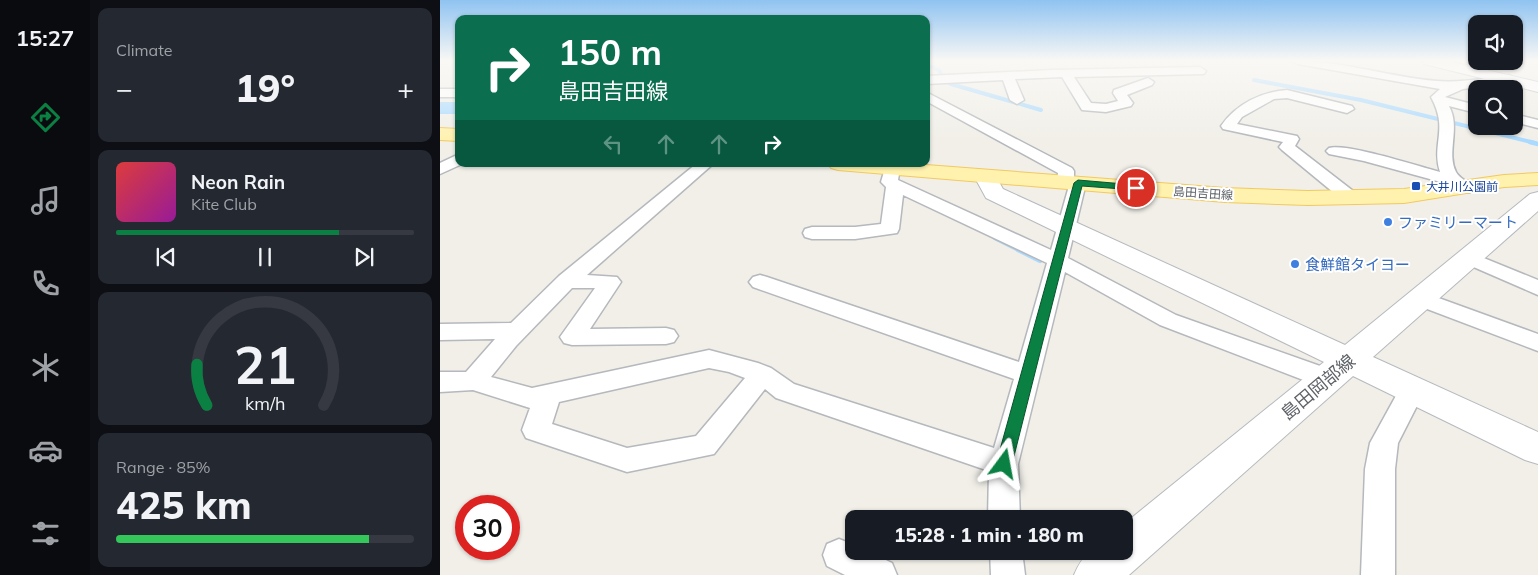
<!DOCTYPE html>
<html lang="en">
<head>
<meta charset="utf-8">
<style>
  :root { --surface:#171b24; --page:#242831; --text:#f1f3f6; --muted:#9ea1a6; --line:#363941; --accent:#0b8043 }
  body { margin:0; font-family:Mulish,"Noto Sans JP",sans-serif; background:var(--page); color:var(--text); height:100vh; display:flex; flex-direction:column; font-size:19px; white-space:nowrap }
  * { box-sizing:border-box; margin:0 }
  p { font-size:16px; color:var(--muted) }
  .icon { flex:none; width:28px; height:28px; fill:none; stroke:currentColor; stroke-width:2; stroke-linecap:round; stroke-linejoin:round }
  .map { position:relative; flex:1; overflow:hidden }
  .details { display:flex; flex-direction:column; gap:8px; padding:8px; background:#0d0f14; width:350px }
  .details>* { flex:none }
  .hud { position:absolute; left:15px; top:15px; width:475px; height:152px; border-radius:10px; box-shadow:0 1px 4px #0004; background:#0b6e4f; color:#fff; overflow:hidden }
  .fabs { position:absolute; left:1028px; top:15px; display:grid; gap:10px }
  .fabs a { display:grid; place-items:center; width:55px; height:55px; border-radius:10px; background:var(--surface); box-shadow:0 1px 4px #0004; font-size:25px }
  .speed { position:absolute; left:15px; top:495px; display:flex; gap:10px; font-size:25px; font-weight:700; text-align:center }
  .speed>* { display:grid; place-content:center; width:65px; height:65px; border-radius:50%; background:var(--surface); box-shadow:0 1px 4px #0004; line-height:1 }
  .speed .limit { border:8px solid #d22; background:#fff; color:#111 }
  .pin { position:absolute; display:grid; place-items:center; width:42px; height:42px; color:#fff; margin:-21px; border:2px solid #fff; border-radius:50%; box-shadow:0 1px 5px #0007 }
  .me { position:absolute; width:55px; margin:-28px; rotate:13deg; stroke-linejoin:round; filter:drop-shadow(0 0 4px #0008) }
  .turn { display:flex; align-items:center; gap:18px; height:105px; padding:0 20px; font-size:22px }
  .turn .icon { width:65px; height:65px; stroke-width:2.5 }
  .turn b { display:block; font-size:35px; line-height:42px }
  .lanes { display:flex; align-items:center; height:48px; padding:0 20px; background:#0003; justify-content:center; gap:25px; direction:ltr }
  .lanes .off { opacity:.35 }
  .big { font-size:38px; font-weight:800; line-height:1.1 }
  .details .widget { flex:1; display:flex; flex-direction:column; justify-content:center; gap:8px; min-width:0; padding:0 18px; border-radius:10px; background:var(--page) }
  .details .dial { align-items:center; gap:0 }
  .dial svg { height:130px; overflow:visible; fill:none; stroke:var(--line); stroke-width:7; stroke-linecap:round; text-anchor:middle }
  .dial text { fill:var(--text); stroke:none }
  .song { display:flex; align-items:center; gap:15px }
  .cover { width:60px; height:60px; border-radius:8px; background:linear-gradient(135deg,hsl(0 70% 55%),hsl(300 70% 35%)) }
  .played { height:5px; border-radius:2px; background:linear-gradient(90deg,var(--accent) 75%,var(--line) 75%) }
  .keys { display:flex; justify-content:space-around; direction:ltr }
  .heat { display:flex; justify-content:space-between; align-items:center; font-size:28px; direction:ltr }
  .charge { height:8px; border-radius:4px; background:linear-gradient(90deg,#34c759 85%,var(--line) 0) }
  .trip { position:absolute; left:405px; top:510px; width:288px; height:50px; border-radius:10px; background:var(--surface); box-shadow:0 1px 4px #0004; font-weight:800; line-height:50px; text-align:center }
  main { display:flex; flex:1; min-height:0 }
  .menu { display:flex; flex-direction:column; width:90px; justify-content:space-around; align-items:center; background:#090b0e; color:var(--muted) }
  .menu .icon { width:35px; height:35px }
  .menu .selected { color:var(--accent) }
  .menu b { font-size:22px; color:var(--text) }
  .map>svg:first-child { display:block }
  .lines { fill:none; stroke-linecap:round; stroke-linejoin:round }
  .stream-far2 { stroke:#aadaff; stroke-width:4 }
  .stream-far1 { stroke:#aadaff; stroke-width:4.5 }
  .stream { stroke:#aadaff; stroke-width:6 }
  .river { fill:#aadaff; fill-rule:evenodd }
  .street-casing { stroke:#b5b8bc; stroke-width:3 }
  .secondary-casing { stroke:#b6babf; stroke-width:2 }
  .primary-casing { stroke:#f2c960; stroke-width:2 }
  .street { fill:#fff; fill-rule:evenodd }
  .secondary { fill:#fff; fill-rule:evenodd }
  .primary { fill:#fff2af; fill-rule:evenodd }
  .route { fill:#0b8043; stroke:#07532c }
  .transit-dot { fill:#1a4fb4; stroke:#fff; stroke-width:2 }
  .shop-dot { fill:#3f7fe0; stroke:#fff; stroke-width:2 }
  .labels { text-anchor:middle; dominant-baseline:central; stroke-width:4; stroke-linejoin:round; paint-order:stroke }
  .far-transit-label { font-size:12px; fill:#164399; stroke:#fff; text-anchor:start }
  .far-street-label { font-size:12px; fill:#5f6368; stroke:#fff }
  .shop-label { font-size:15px; fill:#366cbe; stroke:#fff; text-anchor:start }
  .near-street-label { font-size:18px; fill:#5f6368; stroke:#fff }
</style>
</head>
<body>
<main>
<nav class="menu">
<b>15:27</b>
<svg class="icon selected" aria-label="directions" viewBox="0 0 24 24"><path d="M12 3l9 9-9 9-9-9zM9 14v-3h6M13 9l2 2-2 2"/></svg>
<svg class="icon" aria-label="music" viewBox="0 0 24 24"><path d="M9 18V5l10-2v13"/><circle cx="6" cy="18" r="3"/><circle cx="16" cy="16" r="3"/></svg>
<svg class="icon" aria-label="phone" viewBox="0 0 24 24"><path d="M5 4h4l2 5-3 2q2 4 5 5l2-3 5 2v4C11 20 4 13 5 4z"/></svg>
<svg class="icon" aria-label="climate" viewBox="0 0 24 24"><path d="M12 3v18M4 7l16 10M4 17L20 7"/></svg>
<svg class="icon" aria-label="car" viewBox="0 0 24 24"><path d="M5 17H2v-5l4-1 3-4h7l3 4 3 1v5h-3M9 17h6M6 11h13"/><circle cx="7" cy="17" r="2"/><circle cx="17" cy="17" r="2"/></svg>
<svg class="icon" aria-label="filters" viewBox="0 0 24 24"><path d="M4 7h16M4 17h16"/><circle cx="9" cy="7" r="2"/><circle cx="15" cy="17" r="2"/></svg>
</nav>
<section class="details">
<div class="widget"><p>Climate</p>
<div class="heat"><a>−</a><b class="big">19°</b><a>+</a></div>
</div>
<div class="widget">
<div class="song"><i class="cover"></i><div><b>Neon Rain</b><p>Kite Club</p></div></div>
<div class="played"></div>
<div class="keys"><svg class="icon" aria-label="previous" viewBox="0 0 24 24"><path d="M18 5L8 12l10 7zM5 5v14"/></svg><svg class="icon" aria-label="pause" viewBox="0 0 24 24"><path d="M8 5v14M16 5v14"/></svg><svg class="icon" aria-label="next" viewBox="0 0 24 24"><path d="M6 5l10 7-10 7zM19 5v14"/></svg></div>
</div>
<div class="widget dial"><svg viewBox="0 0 100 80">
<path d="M14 69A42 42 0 1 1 86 69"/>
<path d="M14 69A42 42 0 0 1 8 44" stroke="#0b8043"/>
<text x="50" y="56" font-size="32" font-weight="700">21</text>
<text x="50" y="72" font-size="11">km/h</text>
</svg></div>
<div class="widget"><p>Range · 85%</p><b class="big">425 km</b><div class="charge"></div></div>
</section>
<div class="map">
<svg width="1098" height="575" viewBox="0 0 1098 575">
  <rect width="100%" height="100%" fill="#f1efe8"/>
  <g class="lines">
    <g class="stream-far2">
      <polyline points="486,64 499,70 504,80 511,84 601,110"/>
      <polyline points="814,80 921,100 1095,143"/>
    </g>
    <g class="stream-far1">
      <polyline points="1090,142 1098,144"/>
      <polyline points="555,238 581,251"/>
    </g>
    <polyline class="stream" points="578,249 600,260"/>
    <rect class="river" x="0" y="102" width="19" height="12"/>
    <defs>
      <g id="street">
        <path d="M852 61C901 60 948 77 997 81 1021 83 1045 78 1069 75L1075 79 1069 83 1023 89 1005 97 1036 105V113L1009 106C1021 128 1006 152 1016 172 1020 179 1028 181 1032 188L1030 192C1020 194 1016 190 1008 184L924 161 889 154 886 151 889 148C907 143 977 166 1000 172 991 143 1009 130 991 97L1000 89 858 64Z"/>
        <polygon points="760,67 766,71 764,74 634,77 651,103 666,104 678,101 673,93 674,90 708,78 714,82 712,85 687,95 693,103 691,106 666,112 642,110 622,77 575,79 584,100 577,104 570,100 563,80 486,84 486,76 611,70"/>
        <rect x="0" y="89" width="19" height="8"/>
        <path d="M847 90 912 106 914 109 907 113 847 98 834 99 802 117 797 124 857 136 859 139 855 146 917 194 920 198 917 202 911 203 905 202 842 150 839 147 843 142 783 129 781 126C796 104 821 92 847 90Z"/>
        <path d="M486 92 632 168 634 171V179H644L646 183 628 258 736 315 897 372 901 379 897 386 888 388 879 386 720 325 625 272 578 464 580 519H548L549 471 336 398 325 389 274 454 187 472 86 438 82 430 90 408 33 390 0 392V372H26L55 339 0 340V324L71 323 119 276 256 164H273L147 275 177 277 181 282 150 329 226 328 234 330 238 336 234 342 226 344 132 345 124 343 120 337 155 288H132L76 346 51 377 92 388 269 350 318 363 331 368 354 384 554 448 574 379 313 287 309 282 313 277 320 275 327 277 579 362 607 263 463 195 459 229 457 233 415 239H372L365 237 363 233 365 229 372 227H415L441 224 446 187 441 182 446 165 454 164 460 168 458 180 611 250 629 186H619L617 182 618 173 486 101ZM269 368 289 372 305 378 256 436 187 448 112 424 119 402Z"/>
        <polygon points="1074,114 1098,120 1098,128 1074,122"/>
        <polygon points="19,154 19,164 22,164 0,174 0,163"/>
        <polygon points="1029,252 1098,280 1098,295 1022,262 1019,258 1022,254"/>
        <polygon points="982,292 1098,334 1098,351 974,304 971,299 974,294"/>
        <polygon points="972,380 981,383 985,390 958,443 955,469 955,575 921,575 925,469 930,443 963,383"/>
        <polygon points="399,539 414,545 414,551 427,551 452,563 457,575 405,575 387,566 383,555 387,544"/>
        <polygon points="550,551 582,551 585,575 551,575"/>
      </g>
      <g id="secondary">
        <polygon points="982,61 1008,61 1098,82 1098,92 984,64"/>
        <path d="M545 170 553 171 563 189 905 345 1090 194 1098 192V211L933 357 1098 432V464L1085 460 913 376 689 575H634C647 545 655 551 684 551V524L884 362 546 198 534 176 537 171Z"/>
      </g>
      <g id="primary">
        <polygon points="0,128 19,129 19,141 0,140"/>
        <polygon points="388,164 473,164 785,188 868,191 964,189 1064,175 1098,173 1098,185 1064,187 964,203 868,205 785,202 398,170 391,168"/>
      </g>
    </defs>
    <use href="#street" class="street-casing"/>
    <use href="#secondary" class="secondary-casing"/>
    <use href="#primary" class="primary-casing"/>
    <use href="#street" class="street"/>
    <use href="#secondary" class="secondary"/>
    <use href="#primary" class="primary"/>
  </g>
  <linearGradient id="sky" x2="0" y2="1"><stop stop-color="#8fc3f1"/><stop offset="0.43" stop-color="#f9f8f5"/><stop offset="1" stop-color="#f9f8f5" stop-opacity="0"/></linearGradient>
  <rect width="1098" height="141" fill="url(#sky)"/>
  <polygon class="route" points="638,180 696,185 700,188 696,190 642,186 572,464 569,469 564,471 559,469 556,464 634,183"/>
  <rect class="transit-dot" x="971" y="181" width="10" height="10" rx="2.5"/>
  <g class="shop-dot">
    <circle cx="948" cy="222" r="5"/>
    <circle cx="855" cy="264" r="5"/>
  </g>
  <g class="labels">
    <g class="far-transit-label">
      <text x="986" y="186">大井川公園前</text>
    </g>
    <g class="far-street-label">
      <text transform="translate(763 193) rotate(4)">島田吉田線</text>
    </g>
    <g class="shop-label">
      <text x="958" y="222">ファミリーマート</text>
      <text x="865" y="264">食鮮館タイヨー</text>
    </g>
    <g class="near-street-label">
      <text transform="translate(878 387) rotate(-40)">島田岡部線</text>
    </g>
  </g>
</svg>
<div class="fabs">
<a><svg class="icon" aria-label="sound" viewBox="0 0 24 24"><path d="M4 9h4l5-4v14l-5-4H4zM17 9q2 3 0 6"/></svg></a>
<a><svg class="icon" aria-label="search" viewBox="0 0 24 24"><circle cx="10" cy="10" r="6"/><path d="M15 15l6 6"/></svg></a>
</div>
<div class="speed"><div class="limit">30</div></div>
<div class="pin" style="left:696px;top:188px;background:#d93025"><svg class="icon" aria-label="arrive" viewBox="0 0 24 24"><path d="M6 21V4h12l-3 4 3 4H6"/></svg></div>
<svg class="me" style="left:564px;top:464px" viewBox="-20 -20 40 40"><path d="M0-17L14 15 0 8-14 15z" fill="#0b8043" stroke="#fff" stroke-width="4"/></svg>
<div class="trip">15:28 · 1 min · 180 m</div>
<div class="hud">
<div class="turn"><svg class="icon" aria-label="right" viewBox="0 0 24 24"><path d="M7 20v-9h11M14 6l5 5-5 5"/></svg><div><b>150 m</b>島田吉田線</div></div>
<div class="lanes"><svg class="icon off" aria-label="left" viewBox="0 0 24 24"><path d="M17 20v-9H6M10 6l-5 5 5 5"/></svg><svg class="icon off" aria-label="ahead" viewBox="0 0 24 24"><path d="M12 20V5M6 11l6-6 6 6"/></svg><svg class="icon off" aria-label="ahead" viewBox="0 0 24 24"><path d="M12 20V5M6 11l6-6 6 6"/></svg><svg class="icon" aria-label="right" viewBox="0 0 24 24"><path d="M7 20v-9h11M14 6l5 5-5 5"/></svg></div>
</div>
</div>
</main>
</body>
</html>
